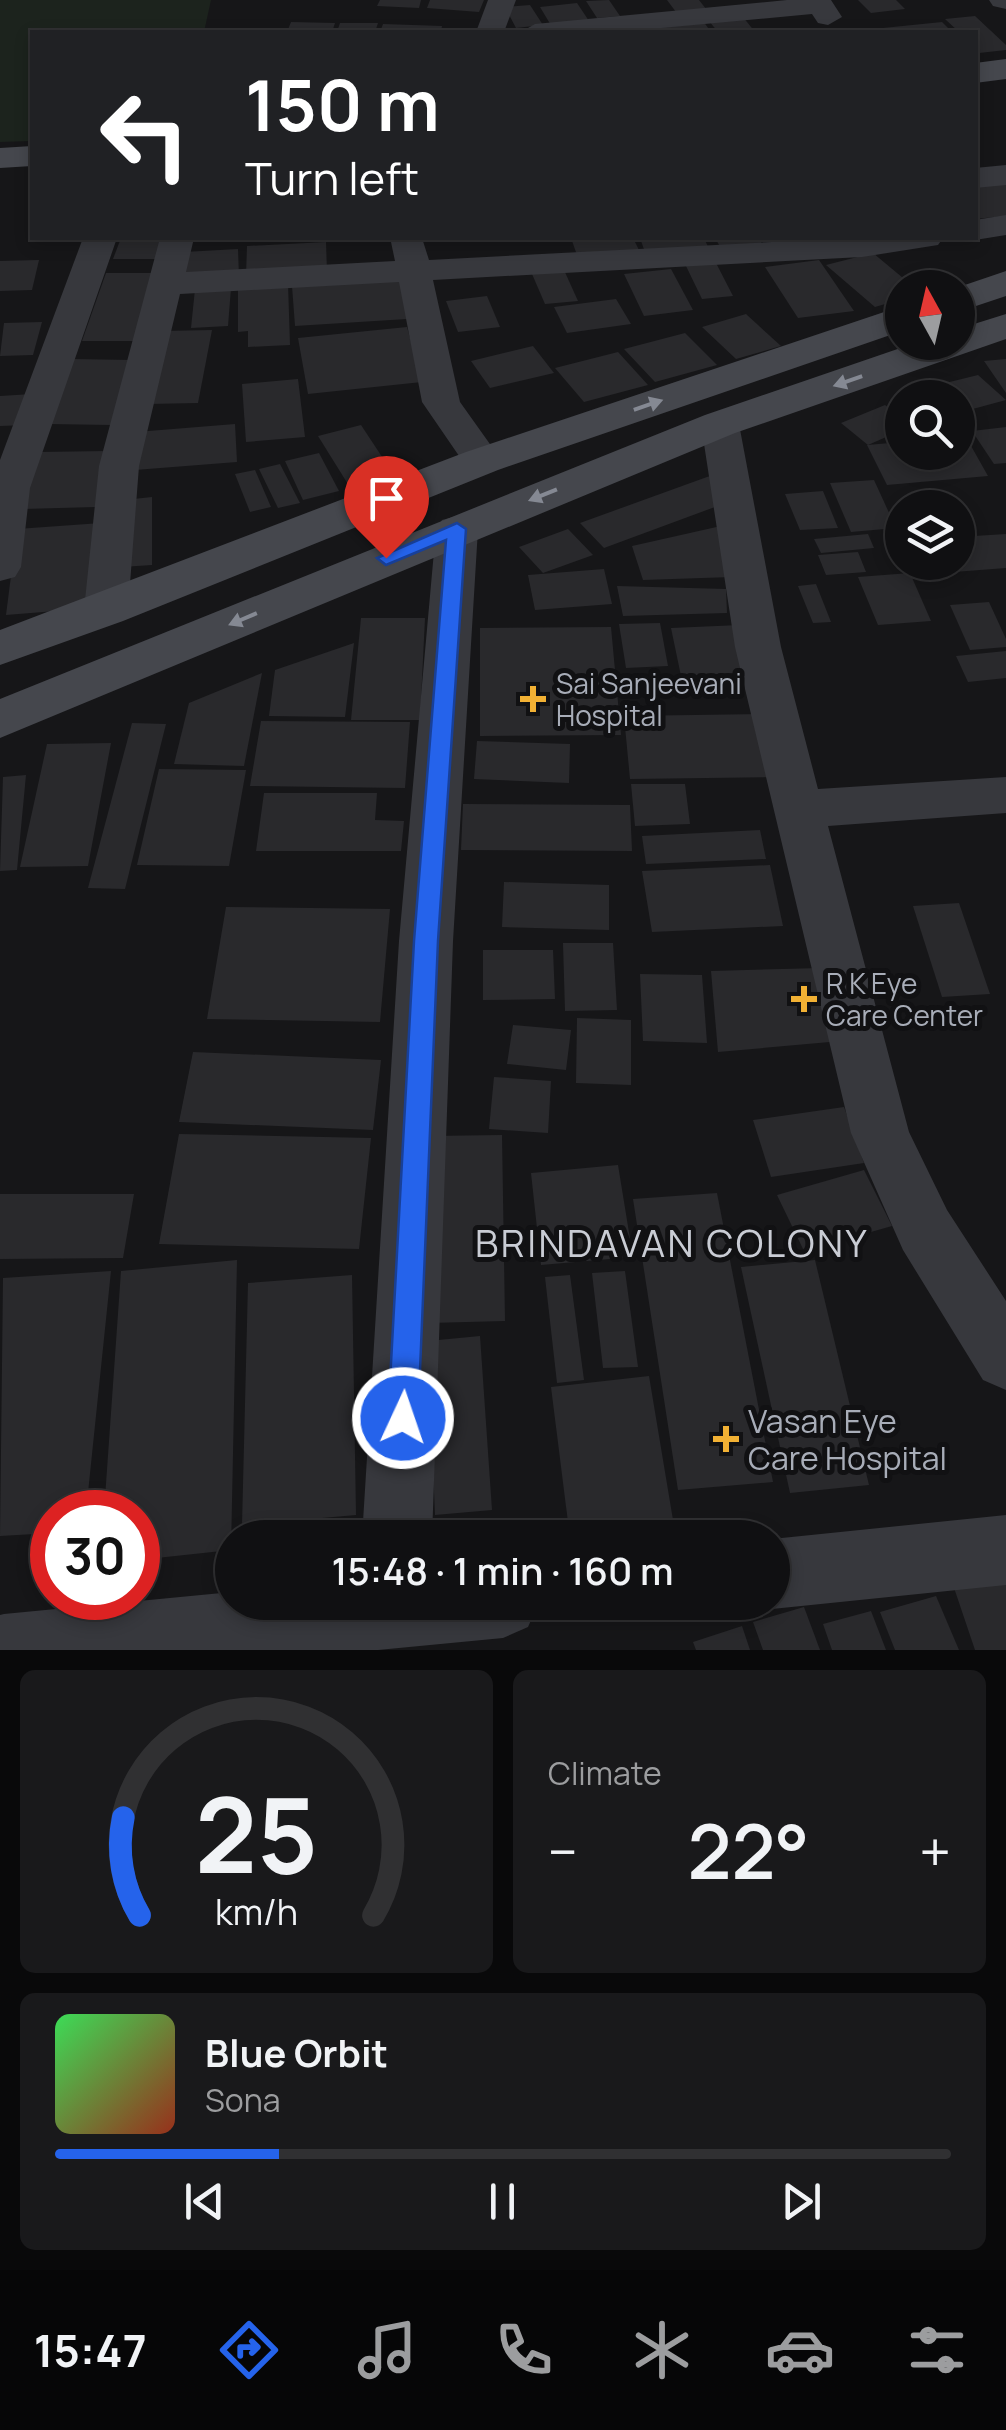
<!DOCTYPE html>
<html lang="en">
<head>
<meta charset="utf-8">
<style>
  :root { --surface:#101012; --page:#19191b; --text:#f1f3f6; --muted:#9c9d9f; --line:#303032; --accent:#2563eb }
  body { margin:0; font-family:Manrope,sans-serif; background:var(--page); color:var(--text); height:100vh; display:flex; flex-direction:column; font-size:38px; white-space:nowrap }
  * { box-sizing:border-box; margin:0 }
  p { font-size:32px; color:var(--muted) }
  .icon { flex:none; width:55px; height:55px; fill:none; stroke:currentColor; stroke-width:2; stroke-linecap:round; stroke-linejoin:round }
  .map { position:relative; height:1650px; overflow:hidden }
  .details { display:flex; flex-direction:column; gap:20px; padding:20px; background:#09090a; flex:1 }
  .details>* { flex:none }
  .hud { position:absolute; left:30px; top:30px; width:948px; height:210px; border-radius:0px; box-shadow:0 5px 15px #0003,0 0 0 2px var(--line); background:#202124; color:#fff; overflow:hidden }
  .needle { width:65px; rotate:352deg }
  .buttons { position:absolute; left:885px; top:270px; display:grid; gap:20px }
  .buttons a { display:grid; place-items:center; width:90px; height:90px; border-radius:50%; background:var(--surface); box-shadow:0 5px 15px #0003,0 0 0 2px var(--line); font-size:50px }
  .speed { position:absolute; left:30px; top:1490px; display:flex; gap:20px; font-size:50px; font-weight:700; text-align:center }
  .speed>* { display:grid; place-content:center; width:130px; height:130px; border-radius:50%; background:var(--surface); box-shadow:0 5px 15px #0003,0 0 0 2px var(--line); line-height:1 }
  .speed .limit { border:15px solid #d22; background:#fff; color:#111 }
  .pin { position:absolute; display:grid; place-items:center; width:85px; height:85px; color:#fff; margin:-102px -42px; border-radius:50% 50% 50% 0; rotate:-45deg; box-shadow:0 0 10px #0007 }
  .pin .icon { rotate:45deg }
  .me { position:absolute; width:110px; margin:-55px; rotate:3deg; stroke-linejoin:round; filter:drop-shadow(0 0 8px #0008) }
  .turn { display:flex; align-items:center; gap:35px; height:210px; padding:0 50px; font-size:45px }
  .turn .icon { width:130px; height:130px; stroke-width:2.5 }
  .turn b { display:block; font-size:70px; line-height:85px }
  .big { font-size:75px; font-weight:600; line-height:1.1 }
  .details .widget { flex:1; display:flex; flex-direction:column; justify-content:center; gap:15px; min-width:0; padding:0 35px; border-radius:15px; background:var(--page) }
  .details .dial { align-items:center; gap:0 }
  .dial svg { height:260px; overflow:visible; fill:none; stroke:var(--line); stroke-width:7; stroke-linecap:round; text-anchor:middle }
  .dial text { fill:var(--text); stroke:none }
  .song { display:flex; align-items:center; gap:30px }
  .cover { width:120px; height:120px; border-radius:15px; background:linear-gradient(135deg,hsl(130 70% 55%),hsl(10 70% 35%)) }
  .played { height:10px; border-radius:5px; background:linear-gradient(90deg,var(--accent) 25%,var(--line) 25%) }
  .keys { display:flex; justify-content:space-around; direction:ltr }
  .heat { display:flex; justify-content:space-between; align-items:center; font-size:55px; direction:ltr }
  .details .tiles { flex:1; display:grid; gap:20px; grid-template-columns:1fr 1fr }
  .widget:last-child { grid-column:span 2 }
  .trip { position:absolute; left:215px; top:1520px; width:575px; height:100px; border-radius:50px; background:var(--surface); box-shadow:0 5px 15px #0003,0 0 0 2px var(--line); font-weight:600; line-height:100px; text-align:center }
  .dock { display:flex; height:160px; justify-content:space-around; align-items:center; background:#060607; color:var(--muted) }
  .dock .icon { width:70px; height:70px }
  .dock .current { color:var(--accent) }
  .dock b { font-size:45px; color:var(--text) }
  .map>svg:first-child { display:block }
  .green { fill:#1c231d }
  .building { fill:#29292c }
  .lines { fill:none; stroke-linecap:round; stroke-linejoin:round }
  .street { fill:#37383d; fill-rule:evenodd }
  .secondary { fill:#45474d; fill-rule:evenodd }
  .oneway { fill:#858993 }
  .route { fill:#2563eb; stroke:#184099; stroke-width:2.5 }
  .poi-dot { fill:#f2b134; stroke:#111113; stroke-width:4 }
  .labels { text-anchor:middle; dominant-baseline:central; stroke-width:10; stroke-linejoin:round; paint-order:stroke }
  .poi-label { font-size:28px; fill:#a8adb8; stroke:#111113; text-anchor:start }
  .near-poi-label { font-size:32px; fill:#a8adb8; stroke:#111113; text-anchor:start }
  .near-quarter-label { font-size:38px; letter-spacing:2.5px; fill:#c9ccd4; stroke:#111113 }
</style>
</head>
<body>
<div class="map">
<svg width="1006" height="1650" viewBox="0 0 1006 1650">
  <rect width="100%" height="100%" fill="#161618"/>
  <polygon class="green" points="0,0 211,0 204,32 32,32 32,141 0,142"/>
  <g class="building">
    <polygon points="380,0 421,0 419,8 377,6"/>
    <polygon points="430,0 484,0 479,12 427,8"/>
    <polygon points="609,0 620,16 597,18 586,1"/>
    <polygon points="667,0 699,0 706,9 676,12"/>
    <polygon points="858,0 896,0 905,9 871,13"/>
    <polygon points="577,3 591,24 552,27 540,7"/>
    <polygon points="530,5 543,25 516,28 505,7"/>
    <polygon points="975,16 1006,45 1006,50 979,53 975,49 975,32 959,32 945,19"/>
    <polygon points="743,17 755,32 718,32 709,21"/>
    <polygon points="703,21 711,32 663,32 658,26"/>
    <polygon points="291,22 335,23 332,32 287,32"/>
    <polygon points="942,22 952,32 887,32 883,28"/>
    <polygon points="340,23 378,23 375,32 337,32"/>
    <polygon points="383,24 442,26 441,32 380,32"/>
    <polygon points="1006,182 1006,216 975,219 975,185"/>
    <polygon points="121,238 167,238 160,259 113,259"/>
    <polygon points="571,238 633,238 639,250 577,255"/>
    <polygon points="640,238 704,238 710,251 646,255"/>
    <polygon points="715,238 758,238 763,245 722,250"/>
    <polygon points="326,242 327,272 246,276 247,246"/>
    <polygon points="238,249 239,277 183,280 184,252"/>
    <polygon points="873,253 915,288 902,288 902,299 875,307 826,265"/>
    <polygon points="39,260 32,290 0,291 0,261"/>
    <polygon points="819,260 854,311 798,318 765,267"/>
    <polygon points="716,263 733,296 702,299 686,266"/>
    <polygon points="671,269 693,310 644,316 624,274"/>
    <polygon points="564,270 578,301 545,304 532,274"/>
    <polygon points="106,273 161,273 140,341 82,341"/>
    <polygon points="401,278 407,319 295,326 292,286"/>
    <polygon points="288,283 290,345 248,347 248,331 238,332 238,285"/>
    <polygon points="231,288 228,326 191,328 195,289"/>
    <polygon points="487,296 500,327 458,332 446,301"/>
    <polygon points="616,299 631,324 567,333 554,307"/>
    <polygon points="746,314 781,346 736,359 702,327"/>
    <polygon points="42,322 33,355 0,356 4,323"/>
    <polygon points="407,327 422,382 308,394 298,338"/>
    <polygon points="212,330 198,403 148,404 163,331"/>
    <polygon points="685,333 717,365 655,382 624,349"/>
    <polygon points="533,346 554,373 490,388 471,361"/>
    <polygon points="618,352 648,385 584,402 555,368"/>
    <polygon points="71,359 132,360 111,425 48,424"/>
    <polygon points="1006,359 1006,393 984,361"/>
    <polygon points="978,375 1006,400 958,413 958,398 910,398 905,393"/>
    <polygon points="298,379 305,437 246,442 242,384"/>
    <polygon points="32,394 27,425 0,426 0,396"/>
    <polygon points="885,405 902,418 902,430 868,445 841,423"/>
    <polygon points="235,424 237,462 135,470 136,432"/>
    <polygon points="361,425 396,478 351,489 318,436"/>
    <polygon points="1006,427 1006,463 994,464 972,431"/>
    <polygon points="966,437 988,476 887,485 867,445 902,442 902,452 958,452 958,438"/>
    <polygon points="108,451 96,507 23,509 38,452"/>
    <polygon points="319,453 339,491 303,500 285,461"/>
    <polygon points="280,464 300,503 278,508 259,469"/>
    <polygon points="255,470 271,507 250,512 235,474"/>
    <polygon points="718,473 723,504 604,548 580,523"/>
    <polygon points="874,480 896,528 851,532 830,483"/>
    <polygon points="823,491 838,528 800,530 785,494"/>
    <polygon points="152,497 152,565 122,567 124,500"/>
    <polygon points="101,523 93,608 6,615 17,529"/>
    <polygon points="721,526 732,577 643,580 632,546"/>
    <polygon points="568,529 593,555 543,573 519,547"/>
    <polygon points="868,534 874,548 821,553 814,539"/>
    <polygon points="1006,534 1006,568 915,575 910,562 958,562 958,537"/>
    <polygon points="858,552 866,572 826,575 818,555"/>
    <polygon points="604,569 612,604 535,610 528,575"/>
    <polygon points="910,573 931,621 878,625 858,577"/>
    <polygon points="816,584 831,622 813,623 798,586"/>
    <polygon points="617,586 726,589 727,613 623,616"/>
    <polygon points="989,602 1006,639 1006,647 970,650 950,605"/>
    <polygon points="361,618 425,618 420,720 351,720"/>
    <polygon points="660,623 668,666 626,668 619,624"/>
    <polygon points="740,625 752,672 681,676 671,628"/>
    <polygon points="611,627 621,735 480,736 480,628"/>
    <polygon points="354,643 345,717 269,716 275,670"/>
    <polygon points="1006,651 1006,678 968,682 956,656"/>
    <polygon points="262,673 244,766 174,764 189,703"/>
    <polygon points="767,714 778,777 630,779 624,716"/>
    <polygon points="261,721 410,722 405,788 250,786"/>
    <polygon points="132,723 166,724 125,889 88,888"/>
    <polygon points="477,741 570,744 569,783 474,779"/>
    <polygon points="111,743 88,866 20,867 47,744"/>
    <polygon points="159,769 246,770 229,866 137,865"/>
    <polygon points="26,775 17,870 0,871 3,777"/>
    <polygon points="631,784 685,784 690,824 635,826"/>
    <polygon points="264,793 377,793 375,820 404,821 401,851 256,851"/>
    <polygon points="463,804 630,805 632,851 461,850"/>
    <polygon points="760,830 766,859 646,864 642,836"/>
    <polygon points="770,865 783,926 652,932 642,871"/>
    <polygon points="504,882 609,885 609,930 502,927"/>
    <polygon points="959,903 990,994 942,997 913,906"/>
    <polygon points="226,907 390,909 380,1022 207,1019"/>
    <polygon points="563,943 613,943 617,1010 565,1011"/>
    <polygon points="483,950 553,950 555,999 483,1000"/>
    <polygon points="822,968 841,1041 718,1052 711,971"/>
    <polygon points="640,974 702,975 707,1043 643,1041"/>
    <polygon points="577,1018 631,1020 631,1085 576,1083"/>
    <polygon points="513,1025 571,1030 566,1070 507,1064"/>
    <polygon points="193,1052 381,1060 373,1130 179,1122"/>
    <polygon points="494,1077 551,1081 548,1133 489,1129"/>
    <polygon points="844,1107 864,1163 771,1177 753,1120"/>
    <polygon points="179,1134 371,1138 359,1249 159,1244"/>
    <polygon points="502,1135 505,1321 429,1323 431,1136"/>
    <polygon points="618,1165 633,1257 541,1265 531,1173"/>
    <polygon points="864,1170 892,1226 804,1251 777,1195"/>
    <polygon points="717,1193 773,1482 678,1490 633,1199"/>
    <polygon points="0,1194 134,1194 123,1258 0,1259"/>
    <polygon points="237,1260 231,1550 138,1560 138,1512 104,1512 121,1271"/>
    <polygon points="815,1260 869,1485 790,1493 741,1267"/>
    <polygon points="111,1271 86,1512 52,1512 52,1533 0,1536 3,1278"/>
    <polygon points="625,1271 638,1367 603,1368 592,1273"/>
    <polygon points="352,1275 356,1515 242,1525 248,1283"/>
    <polygon points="570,1275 584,1380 557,1383 545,1277"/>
    <polygon points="480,1336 492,1510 435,1515 428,1341"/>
    <polygon points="649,1376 676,1538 570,1538 551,1387"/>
    <polygon points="1006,1558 1006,1650 975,1650 948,1570"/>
    <polygon points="936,1596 959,1650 895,1650 880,1612"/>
    <polygon points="804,1607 820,1650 763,1650 753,1622"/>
    <polygon points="871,1611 886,1650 832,1650 823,1624"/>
    <polygon points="742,1626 750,1650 696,1650 693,1642"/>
  </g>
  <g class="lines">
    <g class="street">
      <polygon points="488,0 516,0 504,32 476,32"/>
      <polygon points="787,0 831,0 842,17 828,25 818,23 812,14 618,32 521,32 535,24"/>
      <polygon points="989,0 1006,0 1006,9 993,6"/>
      <polygon points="1006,165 1006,185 975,188 975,168"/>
      <polygon points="1006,215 1006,235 975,240 965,238 975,238 975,220"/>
      <polygon points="83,238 117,238 30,488 21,567 15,577 0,581 0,460"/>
      <polygon points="160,238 194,238 186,272 395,261 391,242 394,238 422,238 429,260 849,238 943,238 938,245 862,257 433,280 460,402 502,461 496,469 482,473 468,469 422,402 399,282 180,294 139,466 128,610 122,620 106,625 90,620 84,610 99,466"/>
      <polygon points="720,412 734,416 739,424 781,647 818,789 1006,777 1006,813 828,826 909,1132 947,1210 1006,1301 1006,1390 983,1380 903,1250 851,1133 735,647 701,424 706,416"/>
      <polygon points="457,516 472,520 478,529 453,941 432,1538 362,1538 399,941 436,529 442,520"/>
      <polygon points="1006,1515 1006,1585 772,1609 755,1602 772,1602 772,1539"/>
      <polygon points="232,1592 232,1602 539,1602 528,1627 503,1638 378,1650 0,1650 0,1615 4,1614"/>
    </g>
    <g class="secondary">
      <polygon points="1006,59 1006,79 975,83 975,63"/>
      <polygon points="32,146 32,166 0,168 0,148"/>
      <polygon points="1006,271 1006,296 958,312 956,288"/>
      <polygon points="902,306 902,331 498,470 123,621 0,665 0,630 466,452"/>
      <polygon points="1006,314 1006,339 735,433 0,738 0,699 705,415 918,342 958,342 958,329"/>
    </g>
  </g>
  <defs><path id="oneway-solid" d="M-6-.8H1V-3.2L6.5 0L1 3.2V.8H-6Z" transform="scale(2.5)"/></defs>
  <g class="oneway">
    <use href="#oneway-solid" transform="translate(848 381) rotate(161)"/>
    <use href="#oneway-solid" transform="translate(648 405) rotate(-19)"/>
    <use href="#oneway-solid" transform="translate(543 495) rotate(158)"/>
    <use href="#oneway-solid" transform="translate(243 619) rotate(157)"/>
  </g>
  <polygon class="route" points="457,523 466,529 438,941 418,1418 413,1429 403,1433 392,1429 388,1418 414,941 446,540 386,565 377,558"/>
  <g class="poi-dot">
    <path d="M528 684h10v10h10v10h-10v10h-10v-10h-10v-10h10z"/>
    <path d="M799 984h10v10h10v10h-10v10h-10v-10h-10v-10h10z"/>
    <path d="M721 1424h10v10h10v10h-10v10h-10v-10h-10v-10h10z"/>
  </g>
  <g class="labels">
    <g class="poi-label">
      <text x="556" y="683">Sai Sanjeevani<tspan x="556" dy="32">Hospital</tspan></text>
      <text x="826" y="983">R K Eye<tspan x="826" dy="32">Care Center</tspan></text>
    </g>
    <g class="near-poi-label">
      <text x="748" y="1421">Vasan Eye<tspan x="748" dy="37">Care Hospital</tspan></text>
    </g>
    <g class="near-quarter-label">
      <text x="672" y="1242">BRINDAVAN COLONY</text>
    </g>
  </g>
</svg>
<div class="buttons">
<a><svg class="needle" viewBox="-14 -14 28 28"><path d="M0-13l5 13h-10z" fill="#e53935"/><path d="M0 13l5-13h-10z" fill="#9c9d9f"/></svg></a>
<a><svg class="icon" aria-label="search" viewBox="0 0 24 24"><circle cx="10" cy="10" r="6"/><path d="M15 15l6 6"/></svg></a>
<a><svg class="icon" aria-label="layers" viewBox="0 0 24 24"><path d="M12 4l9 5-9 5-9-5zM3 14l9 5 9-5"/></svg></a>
</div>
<div class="speed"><div class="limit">30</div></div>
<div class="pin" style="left:386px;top:558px;background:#d93025"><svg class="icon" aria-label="arrive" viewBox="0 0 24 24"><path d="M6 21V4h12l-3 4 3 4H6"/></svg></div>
<svg class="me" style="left:403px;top:1418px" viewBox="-20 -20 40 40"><circle r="17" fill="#2563eb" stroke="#fff" stroke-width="3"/><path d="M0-11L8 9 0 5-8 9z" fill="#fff"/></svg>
<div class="trip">15:48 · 1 min · 160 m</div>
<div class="hud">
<div class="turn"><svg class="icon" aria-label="left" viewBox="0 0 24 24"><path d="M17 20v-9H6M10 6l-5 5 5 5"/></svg><div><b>150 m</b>Turn left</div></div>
</div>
</div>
<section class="details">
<div class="tiles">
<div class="widget dial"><svg viewBox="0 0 100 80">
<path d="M14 69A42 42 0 1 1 86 69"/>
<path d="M14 69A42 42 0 0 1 9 39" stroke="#2563eb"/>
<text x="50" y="56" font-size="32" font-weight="700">25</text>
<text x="50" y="72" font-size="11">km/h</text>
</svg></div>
<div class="widget"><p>Climate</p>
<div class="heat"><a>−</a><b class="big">22°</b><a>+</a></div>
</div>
<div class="widget">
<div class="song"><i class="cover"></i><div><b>Blue Orbit</b><p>Sona</p></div></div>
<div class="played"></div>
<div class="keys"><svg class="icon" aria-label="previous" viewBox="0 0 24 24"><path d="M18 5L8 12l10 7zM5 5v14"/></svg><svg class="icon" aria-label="pause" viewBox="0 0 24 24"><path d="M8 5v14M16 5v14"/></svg><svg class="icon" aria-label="next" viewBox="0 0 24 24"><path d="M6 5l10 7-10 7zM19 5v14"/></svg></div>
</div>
</div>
</section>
<nav class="dock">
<b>15:47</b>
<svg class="icon current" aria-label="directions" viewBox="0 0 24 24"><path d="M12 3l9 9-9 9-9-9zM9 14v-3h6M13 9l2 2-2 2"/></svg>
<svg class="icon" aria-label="music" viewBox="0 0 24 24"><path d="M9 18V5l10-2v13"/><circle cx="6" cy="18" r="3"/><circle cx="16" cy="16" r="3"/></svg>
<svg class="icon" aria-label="phone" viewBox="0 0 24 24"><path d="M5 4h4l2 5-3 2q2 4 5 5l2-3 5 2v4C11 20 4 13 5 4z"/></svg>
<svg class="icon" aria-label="climate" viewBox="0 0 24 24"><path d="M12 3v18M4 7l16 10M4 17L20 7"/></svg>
<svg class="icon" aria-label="car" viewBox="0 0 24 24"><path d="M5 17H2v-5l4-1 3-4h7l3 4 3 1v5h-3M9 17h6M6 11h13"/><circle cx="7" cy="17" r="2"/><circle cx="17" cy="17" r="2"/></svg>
<svg class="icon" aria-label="filters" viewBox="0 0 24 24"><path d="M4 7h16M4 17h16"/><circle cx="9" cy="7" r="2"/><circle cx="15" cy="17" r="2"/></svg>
</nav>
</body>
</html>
